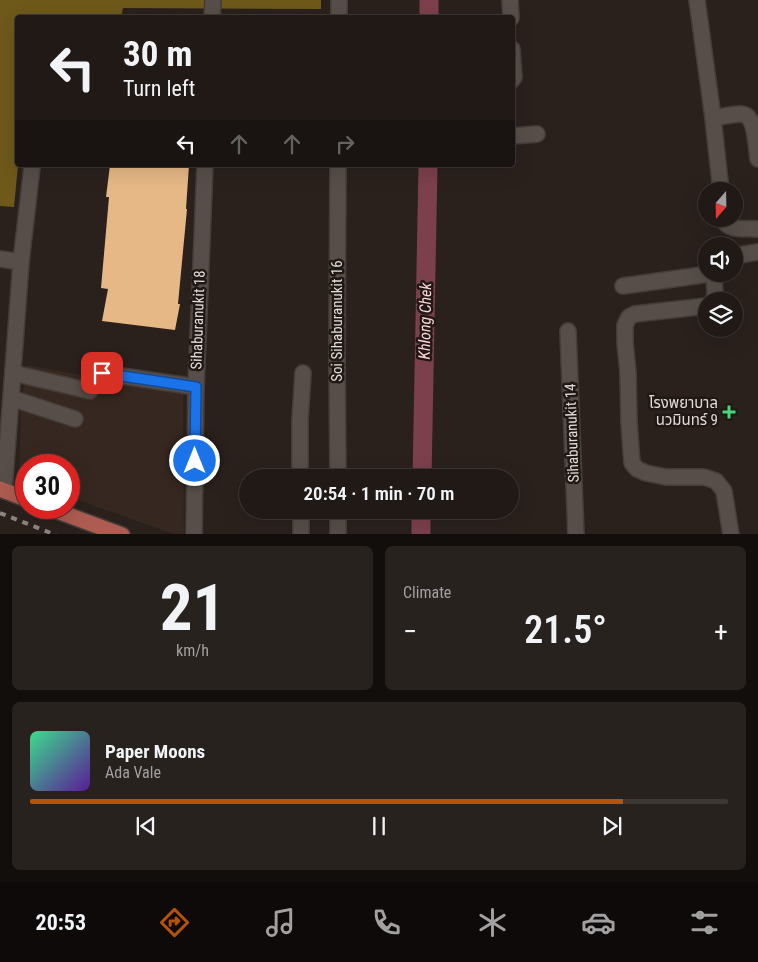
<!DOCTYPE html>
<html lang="en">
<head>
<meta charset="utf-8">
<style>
  :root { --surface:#201916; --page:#28221f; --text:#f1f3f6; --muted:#a2a0a1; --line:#3d3835; --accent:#b45309 }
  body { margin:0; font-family:"Roboto Condensed","Noto Sans Thai",sans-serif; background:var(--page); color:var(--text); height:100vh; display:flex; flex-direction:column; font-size:19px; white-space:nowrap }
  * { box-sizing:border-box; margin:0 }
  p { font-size:16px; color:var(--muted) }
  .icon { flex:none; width:28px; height:28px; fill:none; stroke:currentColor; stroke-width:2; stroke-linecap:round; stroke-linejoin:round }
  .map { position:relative; height:534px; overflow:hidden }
  .drawer { display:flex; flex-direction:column; gap:12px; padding:12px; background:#120e0c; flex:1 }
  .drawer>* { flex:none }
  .banner { position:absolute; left:15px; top:15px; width:500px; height:152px; border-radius:5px; box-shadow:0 5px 20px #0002,0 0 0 1px var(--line); background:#201916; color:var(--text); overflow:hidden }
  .needle { width:32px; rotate:200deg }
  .tools { position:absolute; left:698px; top:182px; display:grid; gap:10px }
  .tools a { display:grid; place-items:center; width:45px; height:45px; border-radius:50%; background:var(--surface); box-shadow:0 5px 20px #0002,0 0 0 1px var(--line); font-size:25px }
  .speed { position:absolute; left:15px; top:454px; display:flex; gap:10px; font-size:25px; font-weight:700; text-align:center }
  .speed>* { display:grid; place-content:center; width:65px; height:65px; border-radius:50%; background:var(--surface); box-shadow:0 5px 20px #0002,0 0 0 1px var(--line); line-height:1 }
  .speed .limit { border:8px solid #d22; background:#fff; color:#111 }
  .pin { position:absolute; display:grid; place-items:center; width:42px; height:42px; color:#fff; margin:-21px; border-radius:10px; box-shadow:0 2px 8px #0006 }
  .me { position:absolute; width:55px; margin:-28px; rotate:0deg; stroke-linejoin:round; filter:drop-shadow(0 0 4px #0008) }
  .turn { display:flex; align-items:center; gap:18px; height:105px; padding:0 25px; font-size:22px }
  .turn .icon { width:65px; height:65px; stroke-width:2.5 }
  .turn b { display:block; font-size:35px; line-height:42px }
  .lanes { display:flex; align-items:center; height:48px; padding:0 25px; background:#0003; justify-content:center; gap:25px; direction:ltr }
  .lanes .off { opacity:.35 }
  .big { font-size:38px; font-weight:600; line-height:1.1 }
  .drawer .tile { flex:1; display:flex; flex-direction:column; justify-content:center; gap:8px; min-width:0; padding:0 18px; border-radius:8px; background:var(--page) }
  .drawer .dial { align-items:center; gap:0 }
  .dial b { font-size:65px; line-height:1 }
  .song { display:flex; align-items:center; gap:15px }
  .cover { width:60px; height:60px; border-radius:8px; background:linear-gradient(135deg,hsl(150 70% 55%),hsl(270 70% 35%)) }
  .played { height:5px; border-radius:2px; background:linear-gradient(90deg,var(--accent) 85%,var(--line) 85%) }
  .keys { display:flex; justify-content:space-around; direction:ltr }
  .heat { display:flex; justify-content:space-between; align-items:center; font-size:28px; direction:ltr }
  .drawer .tiles { flex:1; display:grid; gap:12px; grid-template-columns:1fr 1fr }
  .tile:last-child { grid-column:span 2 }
  .trip { position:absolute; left:239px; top:469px; width:280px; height:50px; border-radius:25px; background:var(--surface); box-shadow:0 5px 20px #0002,0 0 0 1px var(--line); font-weight:600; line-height:50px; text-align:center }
  .menu { display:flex; height:80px; justify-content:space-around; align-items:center; background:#0d0a09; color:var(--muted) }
  .menu .icon { width:35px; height:35px }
  .menu .active { color:var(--accent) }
  .menu b { font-size:22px; color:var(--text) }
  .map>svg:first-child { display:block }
  .built { fill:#362720 }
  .forest { fill:#6e591a }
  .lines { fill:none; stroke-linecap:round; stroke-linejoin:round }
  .canal { stroke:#7c404c; stroke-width:19 }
  .building { fill:#e5b886 }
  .minor-casing { stroke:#443d39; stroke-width:18 }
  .major-casing { stroke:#443d39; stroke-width:18 }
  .minor { stroke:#574e49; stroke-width:15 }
  .major { stroke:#ae5c51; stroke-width:15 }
  .rail { stroke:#8d8682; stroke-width:4; stroke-dasharray:6 6; stroke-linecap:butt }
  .route-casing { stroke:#114b97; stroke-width:12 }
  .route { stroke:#1a73e8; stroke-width:9 }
  .poi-dot { fill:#47d779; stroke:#201814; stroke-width:2 }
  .labels { text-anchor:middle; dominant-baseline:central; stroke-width:5; stroke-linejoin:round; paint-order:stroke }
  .street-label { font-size:15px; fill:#e1dbd8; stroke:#201814 }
  .poi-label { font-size:15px; fill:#e1dbd8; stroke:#201814; text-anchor:end }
  .water-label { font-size:16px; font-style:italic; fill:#fcd4da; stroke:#201814 }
</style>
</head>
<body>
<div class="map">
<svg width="758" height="535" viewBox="0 0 758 535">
  <rect width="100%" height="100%" fill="#2a211d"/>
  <polygon class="built" points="27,365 183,394 184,534 174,534 69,497 69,465 26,465 26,482 19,479 21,409"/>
  <polygon class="forest" points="0,0 321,0 321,9 123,8 121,17 18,18 18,165 14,207 0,206"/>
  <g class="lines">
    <g class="canal">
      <polyline points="429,0 429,18"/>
      <polyline points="422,478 428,165"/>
      <polyline points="421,535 421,510"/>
    </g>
  </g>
  <polygon class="building" points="110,165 189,165 186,209 187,209 178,304 180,304 175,330 102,321 108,289 101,288 109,197 106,197"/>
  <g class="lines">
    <defs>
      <g id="minor">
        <polyline points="510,0 511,18"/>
        <polyline points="697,0 713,118 721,191"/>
        <polyline points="212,18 213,0"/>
        <polyline points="339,18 339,0"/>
        <polyline points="512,49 514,77 512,80"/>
        <path d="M713 118C722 117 732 114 741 114 756 114 756 147 758 159"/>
        <polyline points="512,136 537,134"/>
        <path d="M723 219C728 232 746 228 758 229"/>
        <polyline points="734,256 758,252"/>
        <polyline points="0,259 21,262"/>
        <polyline points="623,286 709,274"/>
        <polyline points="713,301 715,294 714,274"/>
        <polyline points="706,306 635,314 629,317 625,325 625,342 628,373 629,423 632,463 637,469 646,473 666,477 704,477 716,481 724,491 731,535"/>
        <polyline points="568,331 576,535"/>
        <polyline points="13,373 90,391"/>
        <polyline points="102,373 196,387"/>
        <polyline points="11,398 75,419"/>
        <polyline points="300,478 300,420 303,373"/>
        <polyline points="338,478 337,360 338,165"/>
        <polyline points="4,491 21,262 32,167"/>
        <polyline points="301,510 301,535"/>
        <polyline points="338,510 338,535"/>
        <polyline points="194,535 196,387 205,165"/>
      </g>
      <g id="major">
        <polyline points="0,489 26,499"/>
        <polyline points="49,508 122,535"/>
      </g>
    </defs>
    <use href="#minor" class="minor-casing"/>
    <use href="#major" class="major-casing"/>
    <use href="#minor" class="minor"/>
    <use href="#major" class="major"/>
    <polyline class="rail" points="0,513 56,535"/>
  </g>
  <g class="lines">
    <defs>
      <polyline id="route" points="102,373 196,387 195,461"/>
    </defs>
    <use href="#route" class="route-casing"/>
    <use href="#route" class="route"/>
  </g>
  <path class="poi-dot" d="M726.5 404.5h5v5h5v5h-5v5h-5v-5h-5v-5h5z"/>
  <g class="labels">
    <g class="street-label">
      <text transform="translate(198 320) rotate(-88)">Sihaburanukit 18</text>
      <text transform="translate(337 321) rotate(-90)">Soi Sihaburanukit 16</text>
      <text transform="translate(572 433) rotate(-92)">Sihaburanukit 14</text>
    </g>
    <g class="poi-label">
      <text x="718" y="403">โรงพยาบาล<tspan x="718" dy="17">นวมินทร์ 9</tspan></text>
    </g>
    <g class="water-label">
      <text transform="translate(425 321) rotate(-89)">Khlong Chek</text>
    </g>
  </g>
</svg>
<div class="tools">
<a><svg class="needle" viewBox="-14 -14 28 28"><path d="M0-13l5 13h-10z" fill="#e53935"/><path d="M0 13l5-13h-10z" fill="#a2a0a1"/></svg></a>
<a><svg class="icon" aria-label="sound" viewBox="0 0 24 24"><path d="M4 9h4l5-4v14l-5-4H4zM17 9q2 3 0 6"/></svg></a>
<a><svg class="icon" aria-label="layers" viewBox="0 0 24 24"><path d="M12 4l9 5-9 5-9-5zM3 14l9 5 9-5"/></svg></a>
</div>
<div class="speed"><div class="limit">30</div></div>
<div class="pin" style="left:102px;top:373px;background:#d93025"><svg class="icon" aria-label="arrive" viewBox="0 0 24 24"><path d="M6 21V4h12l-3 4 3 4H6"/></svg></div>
<svg class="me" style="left:195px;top:461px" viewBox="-20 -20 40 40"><circle r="17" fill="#1a73e8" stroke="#fff" stroke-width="3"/><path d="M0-11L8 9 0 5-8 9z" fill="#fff"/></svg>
<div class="trip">20:54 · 1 min · 70 m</div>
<div class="banner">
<div class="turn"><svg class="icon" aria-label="left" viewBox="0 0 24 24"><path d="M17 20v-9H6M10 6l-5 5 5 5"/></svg><div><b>30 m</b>Turn left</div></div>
<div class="lanes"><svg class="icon" aria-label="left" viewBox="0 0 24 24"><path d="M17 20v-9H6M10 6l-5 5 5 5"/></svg><svg class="icon off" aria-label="ahead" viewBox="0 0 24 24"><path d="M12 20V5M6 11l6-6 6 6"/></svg><svg class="icon off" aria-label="ahead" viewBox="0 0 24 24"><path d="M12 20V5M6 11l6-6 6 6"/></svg><svg class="icon off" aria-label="right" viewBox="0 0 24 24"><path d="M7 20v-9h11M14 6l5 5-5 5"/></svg></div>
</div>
</div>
<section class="drawer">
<div class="tiles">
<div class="tile dial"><b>21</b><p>km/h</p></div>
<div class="tile"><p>Climate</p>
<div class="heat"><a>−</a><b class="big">21.5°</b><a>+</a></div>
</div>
<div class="tile">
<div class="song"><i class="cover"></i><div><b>Paper Moons</b><p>Ada Vale</p></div></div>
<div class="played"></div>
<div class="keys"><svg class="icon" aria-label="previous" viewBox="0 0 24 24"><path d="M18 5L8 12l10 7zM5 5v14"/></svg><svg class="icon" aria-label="pause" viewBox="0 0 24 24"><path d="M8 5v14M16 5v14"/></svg><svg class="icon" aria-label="next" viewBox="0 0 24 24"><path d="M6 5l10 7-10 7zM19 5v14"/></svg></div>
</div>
</div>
</section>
<nav class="menu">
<b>20:53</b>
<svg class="icon active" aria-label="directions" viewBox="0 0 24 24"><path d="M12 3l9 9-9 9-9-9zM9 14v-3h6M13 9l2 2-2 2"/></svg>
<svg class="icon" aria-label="music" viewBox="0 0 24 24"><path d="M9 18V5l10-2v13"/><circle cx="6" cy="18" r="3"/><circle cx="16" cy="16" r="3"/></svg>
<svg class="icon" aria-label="phone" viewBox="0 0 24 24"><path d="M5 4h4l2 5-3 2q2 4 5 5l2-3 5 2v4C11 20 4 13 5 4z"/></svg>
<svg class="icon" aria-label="climate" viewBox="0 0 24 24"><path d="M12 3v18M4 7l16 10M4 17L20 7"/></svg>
<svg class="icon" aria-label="car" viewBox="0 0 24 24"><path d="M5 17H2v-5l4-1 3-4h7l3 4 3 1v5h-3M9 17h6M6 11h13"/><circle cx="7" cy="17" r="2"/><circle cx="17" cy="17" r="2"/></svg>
<svg class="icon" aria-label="filters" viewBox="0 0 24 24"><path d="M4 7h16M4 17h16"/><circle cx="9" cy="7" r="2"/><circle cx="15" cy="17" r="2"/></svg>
</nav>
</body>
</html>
